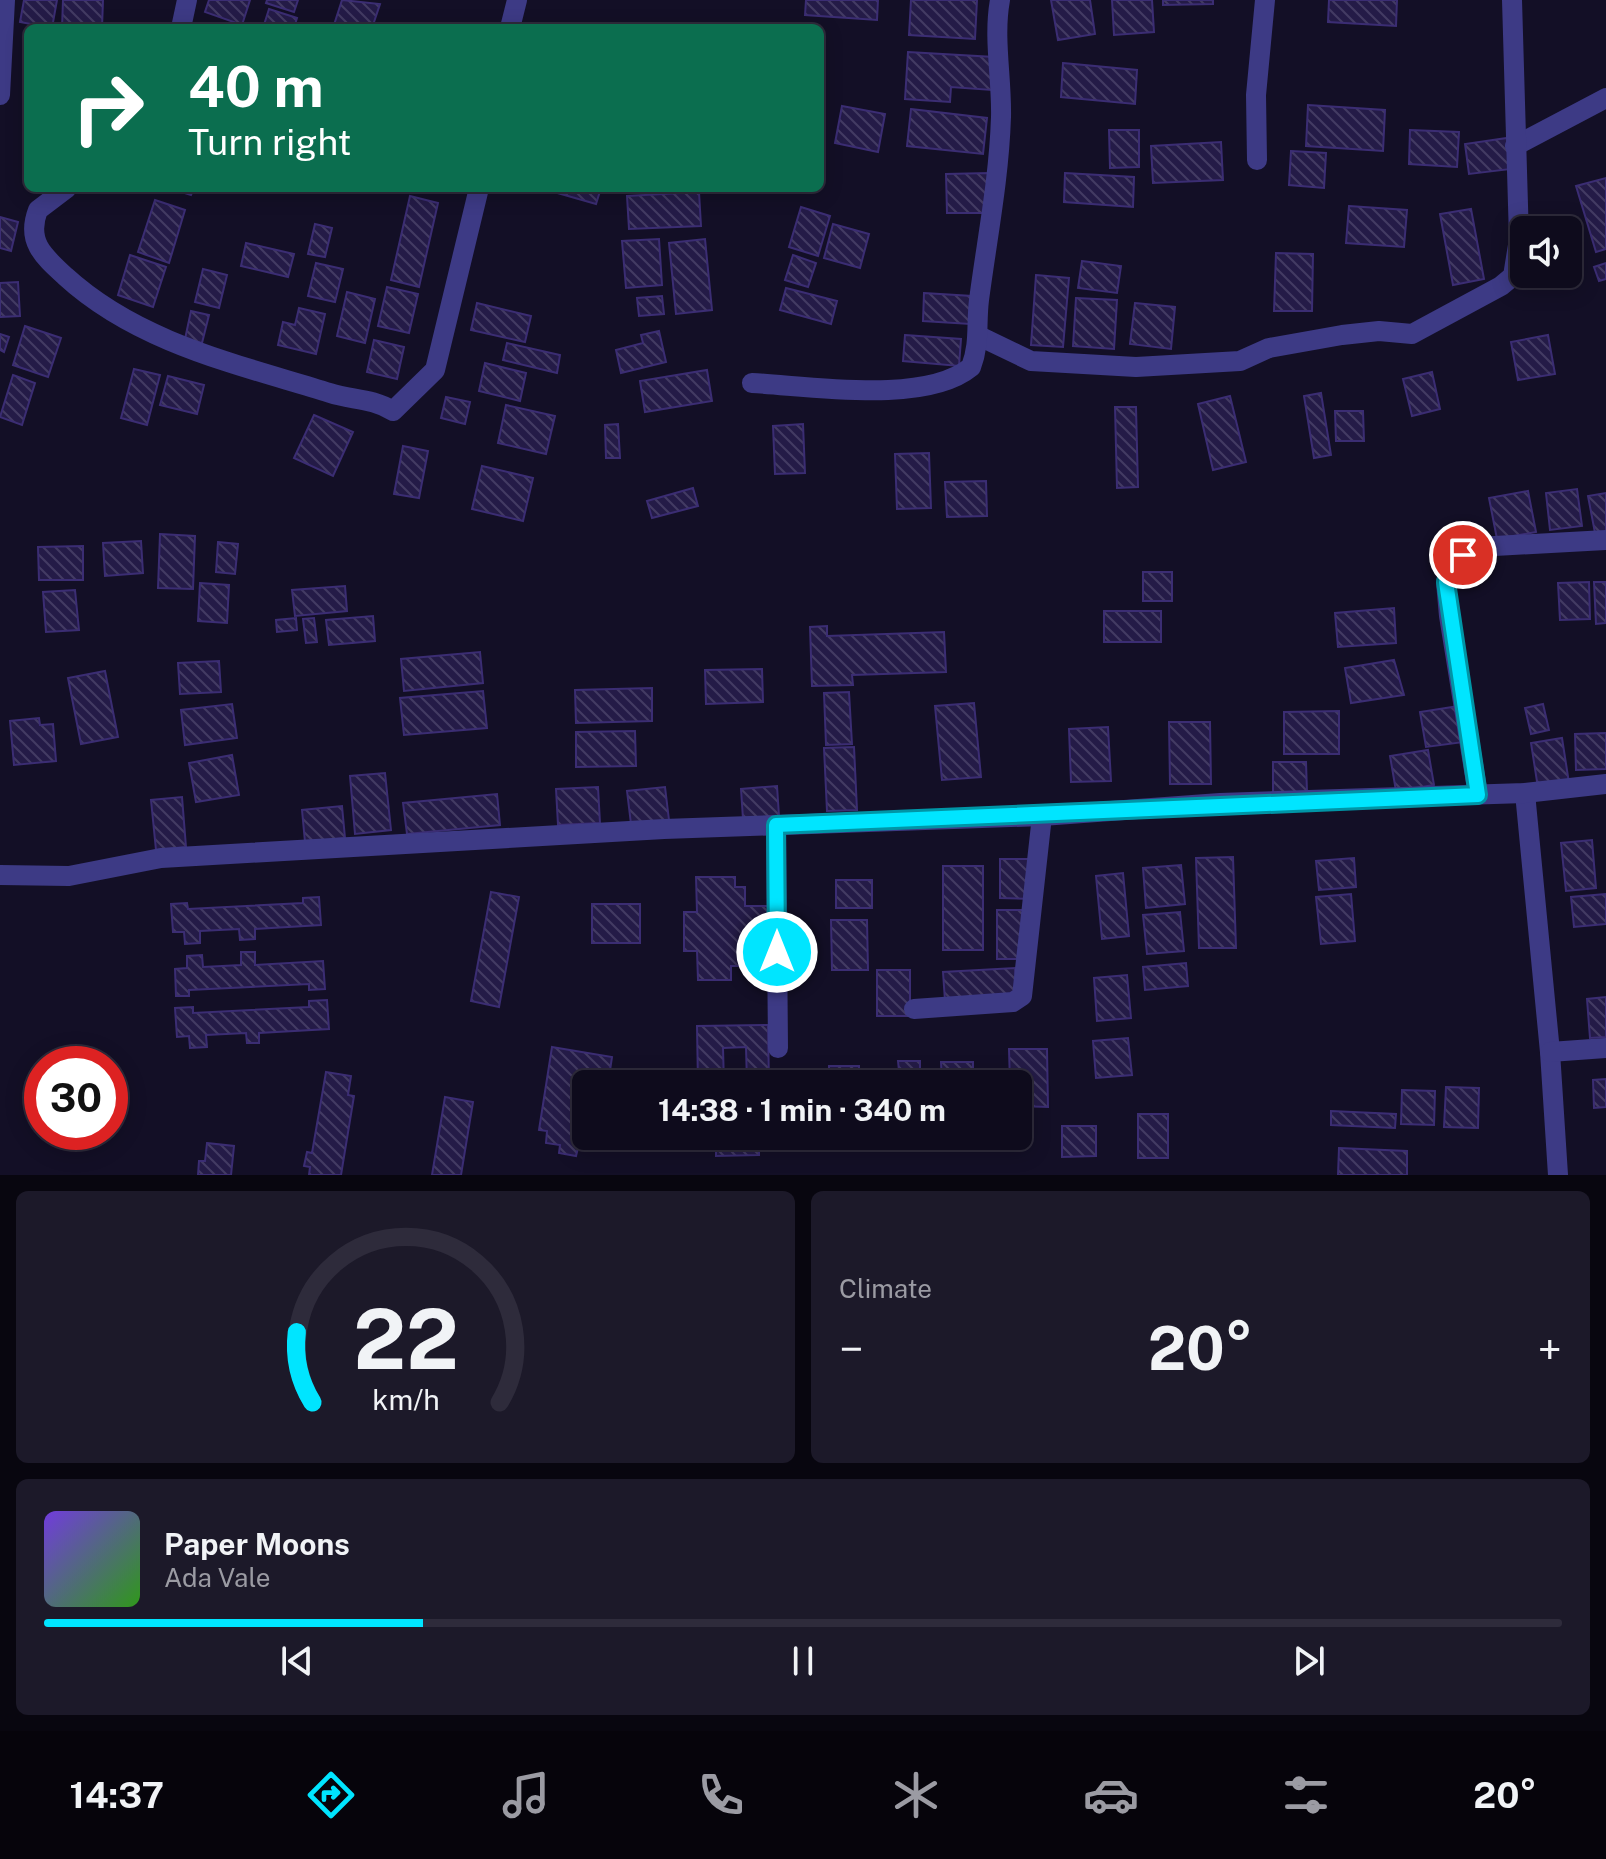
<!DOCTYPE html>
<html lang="en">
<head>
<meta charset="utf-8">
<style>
  :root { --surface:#0e0b1c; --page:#1c1929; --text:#f1f3f6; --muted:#9b9ba3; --line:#2e2b3b; --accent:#00e5ff }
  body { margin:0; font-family:"Public Sans",sans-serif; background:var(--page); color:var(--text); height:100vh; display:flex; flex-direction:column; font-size:30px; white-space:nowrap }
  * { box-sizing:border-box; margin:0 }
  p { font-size:26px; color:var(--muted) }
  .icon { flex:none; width:44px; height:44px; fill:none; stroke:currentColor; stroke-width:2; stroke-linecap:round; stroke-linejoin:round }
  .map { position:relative; height:1175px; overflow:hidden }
  .sheet { display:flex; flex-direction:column; gap:16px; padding:16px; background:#08060f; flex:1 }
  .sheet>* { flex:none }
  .hud { position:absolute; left:24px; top:24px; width:800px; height:168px; border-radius:12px; box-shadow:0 4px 20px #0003,0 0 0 2px var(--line); background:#0b6e4f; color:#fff; overflow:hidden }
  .tools { position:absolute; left:1510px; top:216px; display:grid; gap:16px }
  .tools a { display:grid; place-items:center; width:72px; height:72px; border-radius:12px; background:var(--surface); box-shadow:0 4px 20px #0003,0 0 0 2px var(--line); font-size:40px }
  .speed { position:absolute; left:24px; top:1046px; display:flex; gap:16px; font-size:40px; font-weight:700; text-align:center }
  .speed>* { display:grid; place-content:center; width:104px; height:104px; border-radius:50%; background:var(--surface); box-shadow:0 4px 20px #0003,0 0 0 2px var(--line); line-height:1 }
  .speed .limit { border:12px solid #d22; background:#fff; color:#111 }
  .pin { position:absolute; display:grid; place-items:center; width:68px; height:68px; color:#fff; margin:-34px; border:4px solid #fff; border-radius:50%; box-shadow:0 2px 8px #0007 }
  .me { position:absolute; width:88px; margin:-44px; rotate:0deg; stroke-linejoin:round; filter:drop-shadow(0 0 6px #0008) }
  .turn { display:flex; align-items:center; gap:28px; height:168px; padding:0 32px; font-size:36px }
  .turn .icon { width:104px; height:104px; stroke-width:2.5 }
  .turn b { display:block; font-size:56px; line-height:68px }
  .big { font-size:60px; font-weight:700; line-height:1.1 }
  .sheet .card { flex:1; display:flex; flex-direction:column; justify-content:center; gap:12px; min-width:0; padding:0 28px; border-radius:12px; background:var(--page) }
  .sheet .dial { align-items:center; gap:0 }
  .dial svg { height:208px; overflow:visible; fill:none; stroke:var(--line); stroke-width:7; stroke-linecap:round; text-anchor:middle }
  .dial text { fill:var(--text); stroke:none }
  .song { display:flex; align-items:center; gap:24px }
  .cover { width:96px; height:96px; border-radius:12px; background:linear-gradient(135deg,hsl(260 70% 55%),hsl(110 70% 35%)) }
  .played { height:8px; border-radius:4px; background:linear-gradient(90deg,var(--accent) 25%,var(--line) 25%) }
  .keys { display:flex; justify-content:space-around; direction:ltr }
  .heat { display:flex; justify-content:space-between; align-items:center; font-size:44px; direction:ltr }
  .sheet .tiles { flex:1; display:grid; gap:16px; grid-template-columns:1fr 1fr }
  .card:last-child { grid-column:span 2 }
  .trip { position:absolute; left:572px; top:1070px; width:460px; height:80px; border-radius:12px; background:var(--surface); box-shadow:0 4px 20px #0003,0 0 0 2px var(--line); font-weight:700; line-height:80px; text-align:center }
  .tabs { display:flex; height:128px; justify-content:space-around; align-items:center; background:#06040b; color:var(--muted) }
  .tabs .icon { width:56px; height:56px }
  .tabs .active { color:var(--accent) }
  .tabs b { font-size:36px; color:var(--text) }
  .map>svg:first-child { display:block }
  .building { fill:url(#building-back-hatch); stroke:#3b2d73; stroke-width:2 }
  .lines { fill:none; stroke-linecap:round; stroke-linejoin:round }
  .minor { stroke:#3d3a85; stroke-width:20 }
  .route-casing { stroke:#0095a6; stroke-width:20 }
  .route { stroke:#00e5ff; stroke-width:14 }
</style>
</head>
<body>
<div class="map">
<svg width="1606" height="1175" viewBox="0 0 1606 1175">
  <defs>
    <pattern id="building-back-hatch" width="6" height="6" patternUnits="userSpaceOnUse" patternTransform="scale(2)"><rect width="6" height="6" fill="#241b47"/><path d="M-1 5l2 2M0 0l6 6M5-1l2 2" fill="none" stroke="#433b63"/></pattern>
  </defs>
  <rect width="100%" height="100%" fill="#130f26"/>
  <g class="building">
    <polygon points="24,0 57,0 52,28 20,22"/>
    <polygon points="63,0 103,0 102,28 62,28"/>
    <polygon points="209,0 250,0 242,25 205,12"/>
    <polygon points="267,0 298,0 294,12 266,3"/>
    <polygon points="342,0 380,4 372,28 333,28"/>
    <polygon points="806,0 878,0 877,20 805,15"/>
    <polygon points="911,0 977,0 975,39 909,35"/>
    <polygon points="1051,0 1090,0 1095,34 1058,40"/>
    <polygon points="1112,0 1152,0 1154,32 1114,35"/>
    <polygon points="1163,0 1213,0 1213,4 1163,5"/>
    <polygon points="1329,0 1397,0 1396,26 1328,22"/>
    <polygon points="269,9 297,18 294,28 263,28"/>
    <polygon points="908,52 994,57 992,90 951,87 950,102 905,99"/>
    <polygon points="1063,63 1137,70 1135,104 1061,97"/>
    <polygon points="1308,105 1385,110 1383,151 1306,146"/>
    <polygon points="842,106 885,114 878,152 835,143"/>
    <polygon points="911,109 987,118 983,154 907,146"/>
    <polygon points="1109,130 1139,130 1139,167 1110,168"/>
    <polygon points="1410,130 1459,132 1457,167 1409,164"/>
    <polygon points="1507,138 1511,169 1469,174 1465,144"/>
    <polygon points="1221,142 1223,180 1153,183 1151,146"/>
    <polygon points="1291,151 1326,153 1324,188 1289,185"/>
    <polygon points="989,173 989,213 947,213 946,174"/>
    <polygon points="1065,173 1134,177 1133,207 1064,202"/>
    <polygon points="1606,178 1606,249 1596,252 1576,186"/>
    <polygon points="169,188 194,188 191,195"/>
    <polygon points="555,188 601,188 596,204 554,192"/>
    <polygon points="699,192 701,226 629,229 627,196"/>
    <polygon points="410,196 438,203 419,287 391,280"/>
    <polygon points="155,200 185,210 169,263 138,252"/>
    <polygon points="1349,206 1407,210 1404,247 1346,243"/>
    <polygon points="801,207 830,216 818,256 789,247"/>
    <polygon points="1471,209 1484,279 1453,285 1440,214"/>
    <polygon points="0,217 18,222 11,251 0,248"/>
    <polygon points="315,224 332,228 325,257 308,254"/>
    <polygon points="833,224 869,234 860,268 824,258"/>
    <polygon points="659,239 662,285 626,288 622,241"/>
    <polygon points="705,239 712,310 676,314 669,243"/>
    <polygon points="246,243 294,254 288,277 241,266"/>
    <polygon points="1276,253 1313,254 1312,311 1274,311"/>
    <polygon points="130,255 166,267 153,307 118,295"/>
    <polygon points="793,255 816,263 808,287 785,280"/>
    <polygon points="1082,261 1121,266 1117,293 1078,288"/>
    <polygon points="316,263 343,269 335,302 308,296"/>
    <polygon points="1606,263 1606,279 1599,281 1594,267"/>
    <polygon points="203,269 227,275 219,308 195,302"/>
    <polygon points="1036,275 1069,278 1063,347 1031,345"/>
    <polygon points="18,282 20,316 0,317 0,283"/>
    <polygon points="387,287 418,294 409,333 378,326"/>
    <polygon points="786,288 837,301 831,324 780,310"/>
    <polygon points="347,292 375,299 365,343 337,336"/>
    <polygon points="924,293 972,296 970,324 923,321"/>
    <polygon points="662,296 664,314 639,316 637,298"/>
    <polygon points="1076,298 1117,300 1114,349 1073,346"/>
    <polygon points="477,303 531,316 525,342 471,330"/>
    <polygon points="1135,303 1175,307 1171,349 1130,344"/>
    <polygon points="299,308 325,314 316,354 278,345 283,322 295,325"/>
    <polygon points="191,311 209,315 202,343 185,339"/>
    <polygon points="25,326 61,338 48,377 13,365"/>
    <polygon points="659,331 666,362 621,373 616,350 643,343 641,335"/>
    <polygon points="0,334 9,337 4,352 0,350"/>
    <polygon points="905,335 961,339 959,366 903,361"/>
    <polygon points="1548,335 1555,374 1518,380 1511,342"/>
    <polygon points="374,340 404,347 397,379 367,372"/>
    <polygon points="507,343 560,355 557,373 503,360"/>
    <polygon points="485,363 526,373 520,401 479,391"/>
    <polygon points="134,369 160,375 147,425 121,418"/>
    <polygon points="707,370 712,401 645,412 640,381"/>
    <polygon points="1432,372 1440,409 1412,416 1403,379"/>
    <polygon points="13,375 35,383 22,425 0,417"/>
    <polygon points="168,376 204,385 197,414 160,405"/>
    <polygon points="1321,393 1331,455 1314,458 1304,396"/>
    <polygon points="1230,396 1246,462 1213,470 1198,404"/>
    <polygon points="446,397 470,402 465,424 441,418"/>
    <polygon points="506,405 555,416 546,454 498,443"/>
    <polygon points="1115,407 1136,407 1138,487 1117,488"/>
    <polygon points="1335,411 1363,411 1364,441 1336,441"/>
    <polygon points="314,415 353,432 333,476 294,458"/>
    <polygon points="618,424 620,458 606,458 605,425"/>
    <polygon points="803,424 805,473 775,474 773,426"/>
    <polygon points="403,446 428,451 419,498 394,494"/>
    <polygon points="929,453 931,508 897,509 895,454"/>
    <polygon points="482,466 533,478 523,521 472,509"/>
    <polygon points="986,481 987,516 947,517 945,482"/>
    <polygon points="693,488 698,506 652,518 647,501"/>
    <polygon points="1577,489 1582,526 1550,530 1546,493"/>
    <polygon points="1528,491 1536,532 1497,539 1489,498"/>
    <polygon points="1606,493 1606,532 1595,533 1588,496"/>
    <polygon points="160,534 195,536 193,589 158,588"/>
    <polygon points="141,541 143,573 105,576 103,543"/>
    <polygon points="218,542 238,544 235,574 216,572"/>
    <polygon points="83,546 83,580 39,580 38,547"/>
    <rect x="1143" y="572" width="29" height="29"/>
    <polygon points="1589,582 1590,619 1560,620 1558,583"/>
    <polygon points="1594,582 1606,582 1606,623 1596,624"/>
    <polygon points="200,583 229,585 227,623 198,621"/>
    <polygon points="345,586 347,611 295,616 292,590"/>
    <polygon points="75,590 79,630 46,632 43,592"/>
    <polygon points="1394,608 1396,643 1338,647 1335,613"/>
    <rect x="1104" y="611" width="57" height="31"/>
    <polygon points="373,616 375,641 329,645 326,620"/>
    <polygon points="296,618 297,630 277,632 276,620"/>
    <polygon points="314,618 317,642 306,643 303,619"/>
    <polygon points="827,626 827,636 944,632 946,672 852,675 853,685 812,686 810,627"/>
    <polygon points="480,652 483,683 404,691 401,659"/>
    <polygon points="1394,660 1404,695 1351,703 1345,668"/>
    <polygon points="219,661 221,692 180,694 178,663"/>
    <polygon points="762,669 763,702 706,704 705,670"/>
    <polygon points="105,671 118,737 81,744 68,678"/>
    <polygon points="652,688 652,721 576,723 575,690"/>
    <polygon points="483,691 487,728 404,735 400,698"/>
    <polygon points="849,692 852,744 826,745 824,693"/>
    <polygon points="974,703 981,777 942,780 935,706"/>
    <polygon points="232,704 237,738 185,745 181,710"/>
    <polygon points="1543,704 1549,730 1531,734 1525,708"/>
    <polygon points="1459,706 1464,742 1426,747 1420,712"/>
    <polygon points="1339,711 1339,754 1284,754 1284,712"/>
    <polygon points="39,718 40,725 53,724 56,761 14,765 10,721"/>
    <polygon points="1169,722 1210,722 1211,784 1170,784"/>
    <polygon points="1108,727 1111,781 1071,782 1069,729"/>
    <polygon points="635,731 636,766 576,767 576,732"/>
    <polygon points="1606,733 1606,769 1576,770 1575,734"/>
    <polygon points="1562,738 1569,783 1538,788 1531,743"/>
    <polygon points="854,747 857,810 827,811 824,748"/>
    <polygon points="1428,750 1434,785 1396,791 1390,756"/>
    <polygon points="232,755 239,795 196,802 189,763"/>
    <polygon points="1273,762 1306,762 1307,792 1273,793"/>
    <polygon points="385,773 391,830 355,834 350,776"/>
    <polygon points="777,786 779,816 743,819 741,789"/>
    <polygon points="598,787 600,823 558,825 556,789"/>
    <polygon points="665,787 669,820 631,824 627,791"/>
    <polygon points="497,794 500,825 407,834 403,803"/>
    <polygon points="182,797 186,847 156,850 151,800"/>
    <polygon points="342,806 345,838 305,842 302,810"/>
    <polygon points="1592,840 1596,888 1566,891 1561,843"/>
    <polygon points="1233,857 1236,948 1199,948 1196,858"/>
    <polygon points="1354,858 1356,887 1319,890 1316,861"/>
    <polygon points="1000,859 1033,859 1033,899 1000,898"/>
    <polygon points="1181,865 1185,904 1146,908 1143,868"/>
    <rect x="943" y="866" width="40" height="84"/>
    <polygon points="1123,873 1129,936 1102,939 1096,876"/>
    <polygon points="696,877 735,877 735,887 745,887 745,906 774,906 775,952 745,952 746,966 731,966 731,980 698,980 697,951 684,951 684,912 697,912"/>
    <rect x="836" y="880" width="36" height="28"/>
    <polygon points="491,892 519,897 499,1007 471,1001"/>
    <polygon points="1351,894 1355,941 1321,944 1316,897"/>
    <polygon points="1606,894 1606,924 1574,927 1571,897"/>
    <polygon points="319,897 321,925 255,929 255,939 240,940 239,929 200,931 200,943 185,944 184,932 173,932 171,904 187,903 188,909 303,903 303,898"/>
    <rect x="592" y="904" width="48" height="39"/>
    <polygon points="997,910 1028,910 1027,959 997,959"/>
    <polygon points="1180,912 1184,951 1147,954 1143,915"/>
    <polygon points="831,920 867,920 868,970 832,970"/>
    <polygon points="241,952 255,952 255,965 323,961 325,989 309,990 309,984 189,990 189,996 176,996 175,969 187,968 187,956 202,955 203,967 241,965"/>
    <polygon points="1186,963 1188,986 1145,990 1143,967"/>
    <polygon points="1015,968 1017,996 945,1001 943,972"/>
    <rect x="877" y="970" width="33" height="46"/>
    <polygon points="1127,975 1131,1018 1097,1021 1094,978"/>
    <polygon points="1606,997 1606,1037 1590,1038 1587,999"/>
    <polygon points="327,1000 329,1029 259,1033 259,1043 247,1043 246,1033 206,1035 207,1047 190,1048 189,1036 177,1037 175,1008 193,1007 193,1013 309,1007 309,1001"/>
    <polygon points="768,1025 769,1084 747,1084 746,1047 723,1048 724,1084 698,1084 697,1026"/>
    <polygon points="1128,1038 1132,1075 1096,1078 1093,1041"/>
    <polygon points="552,1047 612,1057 608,1084 586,1084 586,1136 599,1136 598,1140 591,1139 589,1150 578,1148 576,1156 559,1153 560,1145 546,1143 547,1131 539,1130"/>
    <polygon points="1009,1049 1047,1049 1048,1107 1018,1106 1018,1084 1010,1084"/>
    <polygon points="898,1061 920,1061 920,1071 929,1071 929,1084 889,1084 889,1071 899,1071"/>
    <polygon points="941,1062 973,1062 973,1078 993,1078 993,1084 942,1084"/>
    <rect x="829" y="1066" width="30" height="18"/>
    <polygon points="326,1072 351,1076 348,1095 354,1096 341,1175 309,1175 310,1167 304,1166 307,1152 312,1153"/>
    <polygon points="1606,1079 1606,1107 1594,1108 1593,1080"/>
    <polygon points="1446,1087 1479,1088 1478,1128 1444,1127"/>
    <polygon points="1402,1090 1435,1091 1434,1125 1401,1124"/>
    <polygon points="445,1097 473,1102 461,1175 432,1175"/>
    <polygon points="1331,1111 1396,1114 1395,1128 1331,1125"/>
    <rect x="1138" y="1114" width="30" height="44"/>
    <polygon points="1062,1126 1096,1126 1096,1156 1062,1157"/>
    <polygon points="716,1136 759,1136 759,1155 716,1156"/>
    <polygon points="207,1143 234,1146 231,1175 198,1175 199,1161 205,1161"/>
    <polygon points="1339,1148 1407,1151 1407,1175 1338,1175"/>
  </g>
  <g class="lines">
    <g class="minor">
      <polyline points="181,28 187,0"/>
      <polyline points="510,28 517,0"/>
      <polyline points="0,95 5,0"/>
      <polyline points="1515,146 1606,98"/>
      <polyline points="1257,160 1256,95 1265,0"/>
      <path d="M67 188 38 210C26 241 43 256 65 276 138 343 237 364 330 393 352 400 372 398 393 411L435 370 479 188"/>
      <polyline points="979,336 1031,361 1136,367 1240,361 1269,348 1342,335 1379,331 1412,334 1501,286 1513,276 1519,239 1512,0"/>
      <path d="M752 383C810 386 925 405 971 367 980 344 976 324 979 300 987 239 999 179 1001 117 1002 78 993 38 1000 0"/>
      <polyline points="1525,793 1550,1052 1558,1175"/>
      <polyline points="1478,795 1449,616 1446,582 1450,567 1477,547 1606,540"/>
      <polyline points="776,825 778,1048"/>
      <polyline points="0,875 69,876 161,858 664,829 1042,816 1220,803 1525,793 1606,784"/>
      <polyline points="914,1009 1013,1002 1022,996 1042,816"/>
      <polyline points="1550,1052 1606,1048"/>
    </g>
  </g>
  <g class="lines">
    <defs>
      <polyline id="route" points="777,952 776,825 1478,795 1446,582 1450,567 1463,555"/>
    </defs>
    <use href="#route" class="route-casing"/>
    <use href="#route" class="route"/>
  </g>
</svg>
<div class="tools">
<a><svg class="icon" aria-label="sound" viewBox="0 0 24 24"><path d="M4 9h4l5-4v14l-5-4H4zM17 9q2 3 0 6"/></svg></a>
</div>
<div class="speed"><div class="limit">30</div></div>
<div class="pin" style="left:1463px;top:555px;background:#d93025"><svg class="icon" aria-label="arrive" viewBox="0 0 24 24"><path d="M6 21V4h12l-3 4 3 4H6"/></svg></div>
<svg class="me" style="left:777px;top:952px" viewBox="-20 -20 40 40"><circle r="17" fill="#00e5ff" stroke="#fff" stroke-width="3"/><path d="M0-11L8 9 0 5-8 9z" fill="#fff"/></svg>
<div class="trip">14:38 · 1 min · 340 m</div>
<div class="hud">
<div class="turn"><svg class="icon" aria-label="right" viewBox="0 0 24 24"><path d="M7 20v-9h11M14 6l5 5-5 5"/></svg><div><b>40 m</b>Turn right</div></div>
</div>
</div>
<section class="sheet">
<div class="tiles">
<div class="card dial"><svg viewBox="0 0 100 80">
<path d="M14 69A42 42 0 1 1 86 69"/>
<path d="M14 69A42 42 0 0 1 8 42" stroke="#00e5ff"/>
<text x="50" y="56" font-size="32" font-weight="700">22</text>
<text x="50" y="72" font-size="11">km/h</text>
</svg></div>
<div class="card"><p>Climate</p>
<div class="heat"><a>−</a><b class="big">20°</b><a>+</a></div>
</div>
<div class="card">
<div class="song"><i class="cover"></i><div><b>Paper Moons</b><p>Ada Vale</p></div></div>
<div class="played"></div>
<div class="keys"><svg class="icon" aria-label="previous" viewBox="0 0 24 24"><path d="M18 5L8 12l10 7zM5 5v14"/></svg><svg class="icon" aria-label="pause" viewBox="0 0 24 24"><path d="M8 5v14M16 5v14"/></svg><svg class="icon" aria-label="next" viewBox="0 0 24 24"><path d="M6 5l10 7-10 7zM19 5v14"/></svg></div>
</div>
</div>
</section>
<nav class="tabs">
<b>14:37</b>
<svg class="icon active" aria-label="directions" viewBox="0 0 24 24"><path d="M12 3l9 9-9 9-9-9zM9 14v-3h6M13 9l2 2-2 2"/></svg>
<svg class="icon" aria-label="music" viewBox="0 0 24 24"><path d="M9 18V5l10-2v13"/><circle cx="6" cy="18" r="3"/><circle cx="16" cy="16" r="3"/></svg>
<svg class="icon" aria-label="phone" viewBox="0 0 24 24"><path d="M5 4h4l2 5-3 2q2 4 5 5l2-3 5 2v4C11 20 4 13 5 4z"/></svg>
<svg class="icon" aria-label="climate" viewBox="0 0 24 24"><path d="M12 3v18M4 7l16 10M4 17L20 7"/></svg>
<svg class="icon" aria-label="car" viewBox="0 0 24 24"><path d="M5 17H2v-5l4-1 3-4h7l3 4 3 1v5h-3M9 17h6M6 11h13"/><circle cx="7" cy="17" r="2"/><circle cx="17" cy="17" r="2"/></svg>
<svg class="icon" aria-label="filters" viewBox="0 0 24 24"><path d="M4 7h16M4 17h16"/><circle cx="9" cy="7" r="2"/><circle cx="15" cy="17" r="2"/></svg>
<b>20°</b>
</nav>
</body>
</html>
